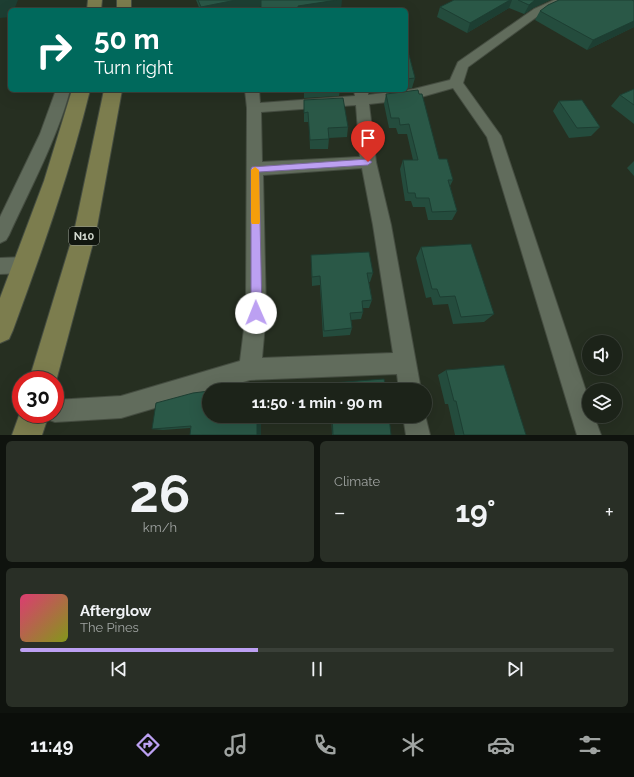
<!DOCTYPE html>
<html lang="en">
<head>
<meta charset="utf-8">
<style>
  :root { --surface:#1c2319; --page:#292f26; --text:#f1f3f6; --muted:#a0a4a2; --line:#3a4038; --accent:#bca0f2 }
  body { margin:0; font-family:Raleway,sans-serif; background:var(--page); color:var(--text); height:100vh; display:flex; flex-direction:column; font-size:15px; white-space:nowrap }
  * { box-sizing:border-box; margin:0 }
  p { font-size:13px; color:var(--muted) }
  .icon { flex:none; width:22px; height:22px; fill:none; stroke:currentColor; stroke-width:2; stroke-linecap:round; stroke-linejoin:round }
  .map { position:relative; height:435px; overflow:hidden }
  .sheet { display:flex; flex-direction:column; gap:6px; padding:6px; background:#0f130e; flex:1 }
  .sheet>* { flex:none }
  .hud { position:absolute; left:8px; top:8px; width:400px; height:84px; border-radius:6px; box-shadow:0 4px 16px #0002,0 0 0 1px var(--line); background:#00695c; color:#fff; overflow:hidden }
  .fabs { position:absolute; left:582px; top:335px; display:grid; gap:8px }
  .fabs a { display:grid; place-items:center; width:40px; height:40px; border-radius:50%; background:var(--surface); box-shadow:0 4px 16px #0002,0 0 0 1px var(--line); font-size:20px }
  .speed { position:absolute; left:12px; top:371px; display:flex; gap:8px; font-size:20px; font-weight:700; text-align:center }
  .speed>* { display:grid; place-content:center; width:52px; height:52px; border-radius:50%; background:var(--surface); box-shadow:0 4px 16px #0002,0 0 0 1px var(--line); line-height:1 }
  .speed .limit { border:6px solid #d22; background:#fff; color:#111 }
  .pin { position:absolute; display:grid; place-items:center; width:34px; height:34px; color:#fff; margin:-41px -17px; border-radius:50% 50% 50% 0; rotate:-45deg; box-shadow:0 0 4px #0007 }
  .pin .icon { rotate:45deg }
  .me { position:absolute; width:44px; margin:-22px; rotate:359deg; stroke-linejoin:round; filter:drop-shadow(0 0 3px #0008) }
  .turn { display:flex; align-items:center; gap:14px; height:84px; padding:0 20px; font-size:18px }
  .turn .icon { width:52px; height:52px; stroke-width:2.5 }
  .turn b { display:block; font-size:28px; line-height:34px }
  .big { font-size:30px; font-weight:700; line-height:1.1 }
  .sheet .tile { flex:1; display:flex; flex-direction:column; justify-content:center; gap:6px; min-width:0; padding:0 14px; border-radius:6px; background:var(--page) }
  .sheet .dial { align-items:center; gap:0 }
  .dial b { font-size:52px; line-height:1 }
  .song { display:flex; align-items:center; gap:12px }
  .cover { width:48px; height:48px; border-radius:6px; background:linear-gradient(135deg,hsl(340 70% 55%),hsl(70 70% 35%)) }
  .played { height:4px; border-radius:2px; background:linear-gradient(90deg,var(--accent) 40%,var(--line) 40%) }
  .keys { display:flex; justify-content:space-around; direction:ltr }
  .heat { display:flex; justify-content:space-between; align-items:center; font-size:22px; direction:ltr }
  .sheet .tiles { flex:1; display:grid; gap:6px; grid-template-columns:1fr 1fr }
  .tile:last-child { grid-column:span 2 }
  .trip { position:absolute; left:202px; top:383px; width:230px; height:40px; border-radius:20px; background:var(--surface); box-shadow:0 4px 16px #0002,0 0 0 1px var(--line); font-weight:700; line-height:40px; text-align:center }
  .dock { display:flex; height:64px; justify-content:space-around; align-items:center; background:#0b0e0a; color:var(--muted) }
  .dock .icon { width:28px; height:28px }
  .dock .current { color:var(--accent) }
  .dock b { font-size:18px; color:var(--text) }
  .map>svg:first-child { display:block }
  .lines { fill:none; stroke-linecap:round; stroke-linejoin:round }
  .street-casing { stroke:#454d41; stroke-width:2 }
  .primary-casing { stroke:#454d41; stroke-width:2 }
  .street { fill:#616c5c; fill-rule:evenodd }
  .primary { fill:#7c7d4e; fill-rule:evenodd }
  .wall { fill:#244c3d }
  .shaded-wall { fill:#1d3e32 }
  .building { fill:#2a5847; stroke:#1d3e32 }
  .route { fill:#bca0f2; stroke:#7a689d }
  .slow { fill:#f59e0b }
  .labels { text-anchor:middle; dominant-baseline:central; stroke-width:4; stroke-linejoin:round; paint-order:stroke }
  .shield { fill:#11160f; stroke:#999e96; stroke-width:1 }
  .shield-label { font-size:11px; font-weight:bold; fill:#d3d9d0 }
</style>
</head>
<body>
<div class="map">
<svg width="634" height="435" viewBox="0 0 634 435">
  <rect width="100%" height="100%" fill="#262f21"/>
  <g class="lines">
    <defs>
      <g id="street">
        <path d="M554 0H568L567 2 542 13 468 67 463 83 501 136 589 400V416H594L601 435H577L487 137 453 88 414 99 369 104 376 162 391 225 421 390H399L397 374 250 380 215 390H209V392L121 418 55 422 47 419 45 414H55V400L121 396 240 361 246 313 247 108 245 90H259L260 103 355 96 354 90H368V95L414 89 450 80 458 62 534 9ZM356 105 360 157 262 162 261 112ZM362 168 373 225 393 353 262 358 266 313 263 175Z"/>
        <path d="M56 90H70C57 139 30 189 9 235L6 240 0 243V217L40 134Z"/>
        <polygon points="26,257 32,259 35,265 32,271 26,273 0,274 0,258"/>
        <polygon points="425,415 430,435 406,435 403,416"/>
      </g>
      <g id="primary">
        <polygon points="88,0 102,0 101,10 87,10"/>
        <rect x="117" y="0" width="14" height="10"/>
        <path d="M72 90H90C70 172 42 251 13 330L9 339 0 343V298L44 181Z"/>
        <polygon points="104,90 122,90 96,232 55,385 55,380 29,380 74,232"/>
        <polygon points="21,410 21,414 49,414 42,435 12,435"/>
      </g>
    </defs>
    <use href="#street" class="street-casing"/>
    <use href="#primary" class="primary-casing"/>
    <use href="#street" class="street"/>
    <use href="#primary" class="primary"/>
  </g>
  <g class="wall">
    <polygon points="196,0 342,0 261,6 244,10 200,10"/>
    <polygon points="454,0 550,0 533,8 524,14 509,8 467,33 437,17 440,7"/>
    <polygon points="559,0 634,0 634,27 587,50 535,20 540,11"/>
    <polygon points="406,43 415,78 412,88 406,89"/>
    <polygon points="634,89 634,124 611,106 620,95"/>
    <polygon points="304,90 340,90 339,96 304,98"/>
    <polygon points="381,90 395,90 382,92"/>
    <polygon points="386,94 439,159 453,180 450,186 457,211 452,220 428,220 425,207 413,207 411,201 405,201 400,169 403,160 413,160 407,134 398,134 396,128 389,128 384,104"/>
    <polygon points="304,100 348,127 347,137 329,138 328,149 310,149 309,122 304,122"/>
    <polygon points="559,101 600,127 591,136 569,138 553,111"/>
    <polygon points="634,161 634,176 627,168"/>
    <polygon points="421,247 494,314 484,322 453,324 448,304 433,305 431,297 426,298 416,258"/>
    <polygon points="311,255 373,273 370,282 369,282 372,300 369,308 363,308 363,312 361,319 351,320 352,328 350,335 323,337 320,285 312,286"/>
    <polygon points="446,370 526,435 455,435 448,404 445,404 438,375"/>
    <polygon points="261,416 261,435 190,435 190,428 163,430 152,429"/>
    <polygon points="331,416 389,416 391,435 332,435"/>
  </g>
  <g class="shaded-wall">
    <polygon points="0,0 18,0 14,10 10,10 10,17 0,18"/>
    <polygon points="236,0 261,0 262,6 244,10 202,10 201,7"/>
    <polygon points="337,0 342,0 341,10 298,10 298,6"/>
    <polygon points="510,0 512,0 509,8 467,33 470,23"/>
    <polygon points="535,0 550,0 533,8 524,14 529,5"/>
    <polygon points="634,21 634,27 587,50 593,40"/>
    <rect x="257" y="416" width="4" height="19"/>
  </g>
  <g class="building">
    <polygon points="198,0 236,0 201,7"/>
    <polygon points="261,0 337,0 298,6 298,10 261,10"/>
    <polygon points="454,0 510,0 470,23 440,7"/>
    <polygon points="518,0 535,0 529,5"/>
    <polygon points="559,0 632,0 634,1 634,21 593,40 540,11 548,5"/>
    <polygon points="406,43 415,78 406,79"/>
    <polygon points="634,89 634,105 620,95"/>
    <polygon points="418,90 419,94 422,94 439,159 447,159 453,180 448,180 457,211 432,212 429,198 416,198 415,193 408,193 403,160 418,160 409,124 400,125 399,118 391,118 386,94"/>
    <polygon points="343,98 348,127 328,128 329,139 310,140 308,112 304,113 304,100"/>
    <polygon points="582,100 600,127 577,128 559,101"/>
    <polygon points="471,244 494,314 461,317 455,296 440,297 437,289 432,289 421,247"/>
    <polygon points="369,252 373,273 367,273 372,300 362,301 363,312 350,313 352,328 324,331 320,276 312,277 311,255"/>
    <polygon points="504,365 526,435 464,435 456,401 454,401 446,370"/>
    <polygon points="384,379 386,390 319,390 319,384"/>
    <polygon points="209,391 209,416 257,416 257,435 190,435 191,426 152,429 156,403 193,393"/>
    <polygon points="332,416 389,416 391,435 333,435"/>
  </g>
  <polygon class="route" points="368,159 372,162 368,165 259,172 262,313 260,317 256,318 253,317 251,313 251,169 252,167"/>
  <polygon class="slow" points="255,167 259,170 260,222 259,224 252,224 251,222 251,170"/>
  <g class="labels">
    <rect class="shield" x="69" y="227" width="30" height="18" rx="3"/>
    <g class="shield-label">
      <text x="84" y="236">N10</text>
    </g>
  </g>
</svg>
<div class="fabs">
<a><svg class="icon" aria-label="sound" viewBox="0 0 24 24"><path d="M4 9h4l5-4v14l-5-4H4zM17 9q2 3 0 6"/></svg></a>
<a><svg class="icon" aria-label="layers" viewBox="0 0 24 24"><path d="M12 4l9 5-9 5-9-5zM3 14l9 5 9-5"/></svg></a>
</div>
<div class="speed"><div class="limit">30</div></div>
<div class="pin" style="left:368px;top:162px;background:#d93025"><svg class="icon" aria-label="arrive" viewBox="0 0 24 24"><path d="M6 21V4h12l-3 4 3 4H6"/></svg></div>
<svg class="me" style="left:256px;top:313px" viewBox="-20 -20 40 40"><circle r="19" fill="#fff"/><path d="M0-13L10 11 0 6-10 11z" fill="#bca0f2"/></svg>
<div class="trip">11:50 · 1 min · 90 m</div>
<div class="hud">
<div class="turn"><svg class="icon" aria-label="right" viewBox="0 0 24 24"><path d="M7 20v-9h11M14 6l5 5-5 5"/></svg><div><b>50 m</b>Turn right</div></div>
</div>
</div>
<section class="sheet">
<div class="tiles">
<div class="tile dial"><b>26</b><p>km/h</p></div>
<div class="tile"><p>Climate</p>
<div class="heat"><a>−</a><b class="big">19°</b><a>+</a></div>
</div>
<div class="tile">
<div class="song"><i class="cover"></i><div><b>Afterglow</b><p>The Pines</p></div></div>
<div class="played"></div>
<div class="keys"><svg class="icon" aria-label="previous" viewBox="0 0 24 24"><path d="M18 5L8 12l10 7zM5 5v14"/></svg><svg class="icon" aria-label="pause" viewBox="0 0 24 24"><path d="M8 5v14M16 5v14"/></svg><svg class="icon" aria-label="next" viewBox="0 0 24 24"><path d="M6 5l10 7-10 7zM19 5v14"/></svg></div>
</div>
</div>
</section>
<nav class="dock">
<b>11:49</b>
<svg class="icon current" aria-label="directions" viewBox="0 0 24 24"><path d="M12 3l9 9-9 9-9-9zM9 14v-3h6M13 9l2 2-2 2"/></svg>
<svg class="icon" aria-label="music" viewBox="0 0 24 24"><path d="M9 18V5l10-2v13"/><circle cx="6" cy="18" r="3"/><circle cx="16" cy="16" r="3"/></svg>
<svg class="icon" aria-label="phone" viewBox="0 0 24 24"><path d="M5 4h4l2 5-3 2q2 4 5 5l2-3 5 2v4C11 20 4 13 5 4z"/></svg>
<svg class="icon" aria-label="climate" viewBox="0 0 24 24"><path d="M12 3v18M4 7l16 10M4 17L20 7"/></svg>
<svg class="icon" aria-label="car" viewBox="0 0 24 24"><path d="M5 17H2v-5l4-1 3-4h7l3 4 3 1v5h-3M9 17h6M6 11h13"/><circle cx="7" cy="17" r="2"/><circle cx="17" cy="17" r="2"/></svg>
<svg class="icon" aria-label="filters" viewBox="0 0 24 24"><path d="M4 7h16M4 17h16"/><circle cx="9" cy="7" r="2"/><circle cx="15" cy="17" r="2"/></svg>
</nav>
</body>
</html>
